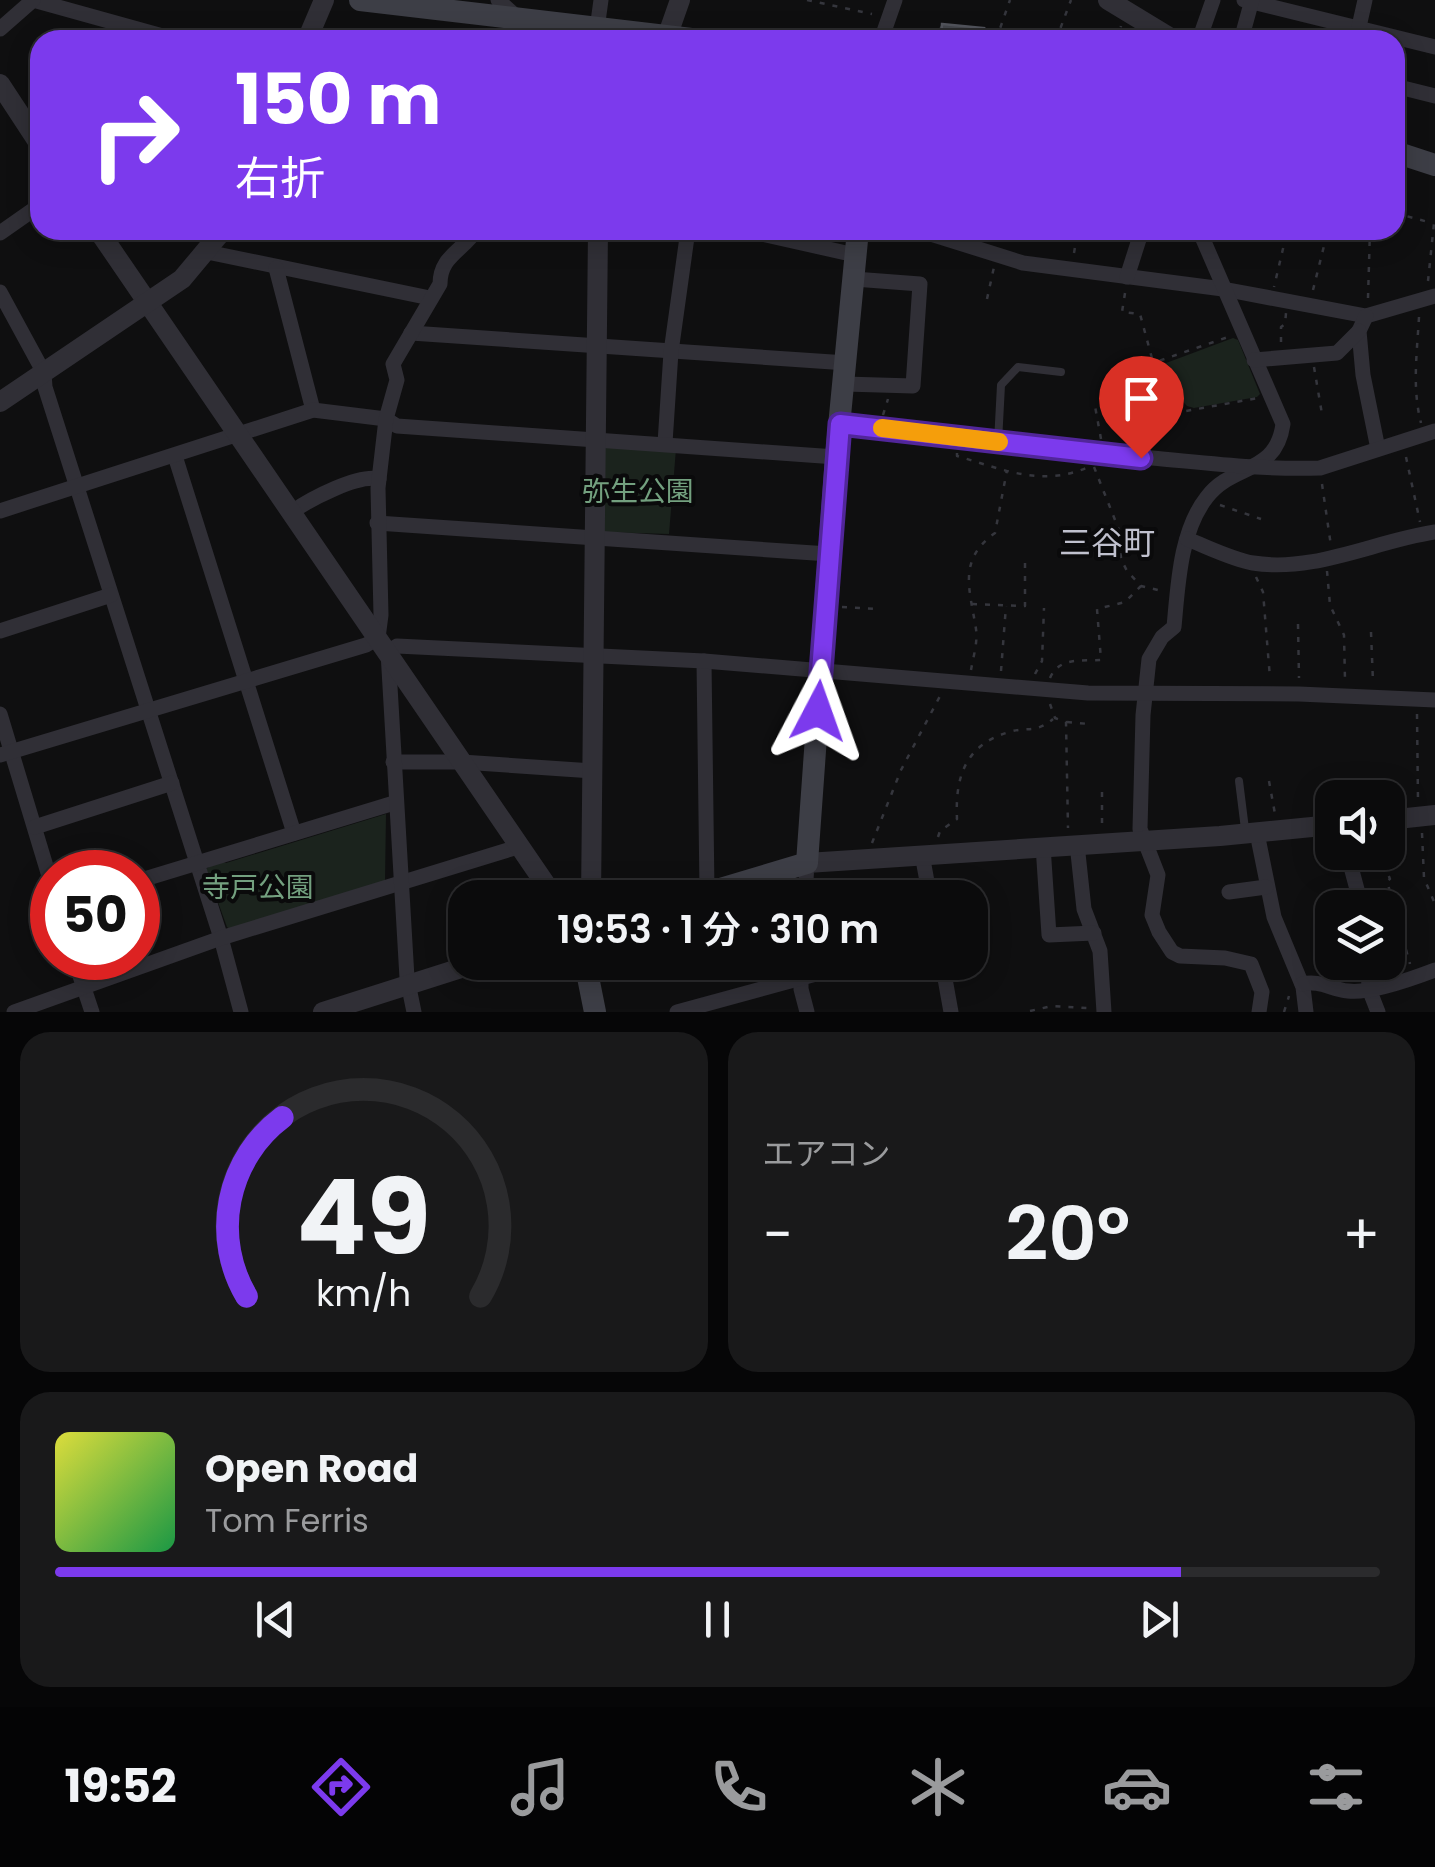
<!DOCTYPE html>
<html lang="ja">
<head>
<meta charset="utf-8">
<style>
  :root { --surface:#0b0b0c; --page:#19191a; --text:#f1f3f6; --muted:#9a9b9d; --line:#2b2b2d; --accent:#7c3aed }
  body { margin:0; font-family:Poppins,"Noto Sans JP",sans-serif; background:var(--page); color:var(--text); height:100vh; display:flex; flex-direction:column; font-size:38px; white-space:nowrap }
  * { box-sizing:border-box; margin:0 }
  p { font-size:32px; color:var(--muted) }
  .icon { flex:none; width:55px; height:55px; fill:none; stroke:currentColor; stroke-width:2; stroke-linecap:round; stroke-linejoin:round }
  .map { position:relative; height:1012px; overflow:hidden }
  .sheet { display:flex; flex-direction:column; gap:20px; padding:20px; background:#060607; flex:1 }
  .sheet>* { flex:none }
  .hud { position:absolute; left:30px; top:30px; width:1375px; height:210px; border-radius:30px; box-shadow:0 5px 25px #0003,0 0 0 2px var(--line); background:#7c3aed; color:#fff; overflow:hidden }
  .controls { position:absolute; left:1315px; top:780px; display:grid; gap:20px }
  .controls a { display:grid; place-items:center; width:90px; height:90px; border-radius:20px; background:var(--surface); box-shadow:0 5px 25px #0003,0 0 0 2px var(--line); font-size:50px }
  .speed { position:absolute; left:30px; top:850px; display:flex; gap:20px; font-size:50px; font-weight:700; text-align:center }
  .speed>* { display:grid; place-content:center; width:130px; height:130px; border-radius:50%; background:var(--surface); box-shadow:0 5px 25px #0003,0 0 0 2px var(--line); line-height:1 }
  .speed .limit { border:15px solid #d22; background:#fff; color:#111 }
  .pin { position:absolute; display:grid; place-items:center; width:85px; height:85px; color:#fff; margin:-102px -42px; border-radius:50% 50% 50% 0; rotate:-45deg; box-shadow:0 0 10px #0007 }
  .pin .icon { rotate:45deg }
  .me { position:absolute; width:110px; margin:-55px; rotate:4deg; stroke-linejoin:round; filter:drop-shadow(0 0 8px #0008) }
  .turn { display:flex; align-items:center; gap:35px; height:210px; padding:0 40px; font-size:45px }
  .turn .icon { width:130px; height:130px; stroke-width:2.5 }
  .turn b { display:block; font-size:70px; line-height:85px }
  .big { font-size:75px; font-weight:600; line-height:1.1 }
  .sheet .tile { flex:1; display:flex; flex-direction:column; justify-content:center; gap:15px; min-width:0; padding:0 35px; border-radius:30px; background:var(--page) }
  .sheet .dial { align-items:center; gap:0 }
  .dial svg { height:260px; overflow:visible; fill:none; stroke:var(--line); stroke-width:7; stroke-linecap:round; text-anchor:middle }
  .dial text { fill:var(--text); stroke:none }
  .song { display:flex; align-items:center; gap:30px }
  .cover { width:120px; height:120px; border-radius:15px; background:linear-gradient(135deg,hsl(60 70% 55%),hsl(140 70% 35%)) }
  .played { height:10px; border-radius:5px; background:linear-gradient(90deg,var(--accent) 85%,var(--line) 85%) }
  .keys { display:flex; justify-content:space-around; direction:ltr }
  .heat { display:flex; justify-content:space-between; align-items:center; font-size:55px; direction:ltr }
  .sheet .tiles { flex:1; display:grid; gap:20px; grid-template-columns:1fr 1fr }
  .tile:last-child { grid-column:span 2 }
  .trip { position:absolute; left:448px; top:880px; width:540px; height:100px; border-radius:30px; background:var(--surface); box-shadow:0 5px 25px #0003,0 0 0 2px var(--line); font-weight:600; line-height:100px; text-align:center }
  .tabs { display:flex; height:160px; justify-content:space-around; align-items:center; background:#040405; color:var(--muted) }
  .tabs .icon { width:70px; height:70px }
  .tabs .current { color:var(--accent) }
  .tabs b { font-size:45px; color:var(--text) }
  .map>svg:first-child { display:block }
  .green { fill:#1b231d }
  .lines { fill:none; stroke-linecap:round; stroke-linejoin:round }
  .path { stroke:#35363d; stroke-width:2.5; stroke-dasharray:5 8; stroke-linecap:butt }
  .service { stroke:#302f36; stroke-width:8 }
  .minor { stroke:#302f36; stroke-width:15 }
  .tertiary { stroke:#302f36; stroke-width:20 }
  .secondary { stroke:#3d3e46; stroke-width:22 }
  .wall { fill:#3a3c41 }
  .building { fill:#45474d; stroke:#53555d; stroke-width:2.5 }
  .route-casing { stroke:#51269a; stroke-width:25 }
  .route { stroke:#7c3aed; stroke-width:18 }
  .slow { stroke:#f59e0b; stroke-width:18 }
  .labels { text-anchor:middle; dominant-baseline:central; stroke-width:8; stroke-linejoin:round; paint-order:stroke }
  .park-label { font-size:28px; fill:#73a07f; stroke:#0a0a0b }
  .quarter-label { font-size:32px; fill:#c0c1ce; stroke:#0a0a0b }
</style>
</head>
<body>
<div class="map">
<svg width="1435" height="1012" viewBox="0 0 1435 1012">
  <rect width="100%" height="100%" fill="#0f0f10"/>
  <g class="green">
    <polygon points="1233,338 1238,340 1260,394 1257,397 1194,408 1187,406 1158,374 1158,366"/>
    <polygon points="605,444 676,449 669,534 603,532"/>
    <polygon points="386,814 385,881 231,930 227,927 206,869 219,860 226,863"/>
  </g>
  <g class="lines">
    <g class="path">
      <polyline points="807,0 872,14"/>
      <polyline points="996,40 1010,0"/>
      <polyline points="1056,40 1071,0"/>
      <polyline points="1118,40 1121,26"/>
      <polyline points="1395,213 1432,223"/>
      <polyline points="1260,230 1286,236 1274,287"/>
      <polyline points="1004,241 1007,230"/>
      <polyline points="1074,253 1078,230"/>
      <polyline points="1428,281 1434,223"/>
      <polyline points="1313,290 1328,230"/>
      <polyline points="1125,293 1122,312 1140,314 1153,362"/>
      <polyline points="1368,298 1370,230"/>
      <polyline points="987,299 994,267"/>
      <path d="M1419 317C1417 353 1412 388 1421 423"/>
      <polyline points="1281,342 1281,327 1285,324 1286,313"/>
      <polyline points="1314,367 1322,414"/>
      <polyline points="1152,372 1186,411 1258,398"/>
      <polyline points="883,415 888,399"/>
      <polyline points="1101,439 1095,406 1134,389 1152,372 1153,363 1231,336"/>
      <path d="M957 453V456C1005 470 1043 488 1091 466"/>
      <polyline points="1406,457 1420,522"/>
      <polyline points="1094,467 1119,530 1121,559 1127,571 1141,586 1162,591"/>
      <polyline points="1322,484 1331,546"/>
      <polyline points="1220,505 1261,519"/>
      <polyline points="1327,571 1330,605 1344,635 1345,680"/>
      <polyline points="1256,577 1263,592 1270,678"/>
      <polyline points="972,604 1025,606 1025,560"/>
      <polyline points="842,607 877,609"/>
      <polyline points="1298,624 1299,678"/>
      <polyline points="1371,632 1373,682"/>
      <path d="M971 670C973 658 978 642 976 629 970 590 957 560 995 533L1007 470"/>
      <polyline points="1001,671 1006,606"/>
      <polyline points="1035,674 1042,661 1044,608"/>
      <path d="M1050 678C1059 657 1081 661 1101 660L1097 609 1125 602 1141 586"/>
      <polyline points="1050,704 1055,718 1066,722 1068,828"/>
      <polyline points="1417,714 1418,801"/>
      <polyline points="1067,722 1089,724"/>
      <polyline points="1269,781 1275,814"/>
      <polyline points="1102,792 1102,826"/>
      <polyline points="1422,833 1424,878 1435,904"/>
      <path d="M938 837 940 831 957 819C955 777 965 745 1009 732 1029 726 1035 734 1053 719"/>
      <polyline points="872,843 901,770 940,696"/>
      <polyline points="1379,852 1390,879 1387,881 1410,964"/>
      <polyline points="1030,1011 1052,1006 1088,1008"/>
      <polyline points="1284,1012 1289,996"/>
    </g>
    <g class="service">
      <polyline points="998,442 1001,385 1018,367 1061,372"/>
      <polyline points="1239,781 1245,829"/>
    </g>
    <g class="minor">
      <polyline points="33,0 177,40"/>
      <polyline points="498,0 519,19"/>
      <polyline points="1244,0 1435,47"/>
      <polyline points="0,29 33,0"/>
      <polyline points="597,29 601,0"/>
      <polyline points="881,40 895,0"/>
      <polyline points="1199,40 1213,0"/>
      <polyline points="1241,40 1252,0"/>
      <polyline points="1356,40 1365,0"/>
      <polyline points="1395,86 1435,96"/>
      <polyline points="744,230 855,255"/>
      <polyline points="918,230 1023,263 1223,289 1366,316 1435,296"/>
      <path d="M1199 230 1283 424C1276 475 1233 463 1207 497 1180 531 1178 585 1174 627L1162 637 1149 659 1143 715 1140 829 1158 875 1152 915 1159 932 1172 952 1180 956 1225 958 1251 964 1262 992 1259 1012"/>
      <polyline points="0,233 40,205"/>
      <polyline points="207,252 430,298"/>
      <polyline points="276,268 313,410"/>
      <polyline points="1127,277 1142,230"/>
      <polyline points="0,292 44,373 45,387 221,938 241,1012"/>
      <polyline points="1366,316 1359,331 1363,375 1378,449"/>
      <polyline points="411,333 847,363"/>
      <polyline points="1254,360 1337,353 1359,331"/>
      <polyline points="845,384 913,386 920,284 854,279"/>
      <path d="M840 424C944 435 1048 449 1152 458 1208 463 1264 470 1320 468L1435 431"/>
      <polyline points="665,443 671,352 688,230"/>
      <polyline points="175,456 294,833"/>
      <polyline points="0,511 313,410 386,419 397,426 836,457"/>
      <path d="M292 512C310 499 358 474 379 479"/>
      <polyline points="377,523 829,554"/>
      <path d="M1187 539C1208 547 1231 559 1253 563 1314 573 1375 541 1435 532"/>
      <polyline points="0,631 111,595"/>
      <polyline points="704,661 707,892"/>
      <polyline points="0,714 52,886"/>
      <path d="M0 755 366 645 378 638 381 615 378 488 386 419 397 380 393 364 440 284C440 256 463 251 476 230"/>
      <polyline points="393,762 462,762 593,771"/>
      <polyline points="35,827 172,783"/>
      <polyline points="1257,833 1274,917 1303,987 1306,1012"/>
      <polyline points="1077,844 1084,909 1100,951 1104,1012"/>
      <polyline points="1043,846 1049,935 1094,933"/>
      <polyline points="1347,852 1362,908"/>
      <polyline points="922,854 930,898"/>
      <polyline points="138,881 394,803"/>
      <polyline points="1229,892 1266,887"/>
      <polyline points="805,898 807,863"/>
      <polyline points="74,958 92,1012"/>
      <polyline points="801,962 801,989 807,1012"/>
      <polyline points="942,962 951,1012"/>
      <polyline points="1368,962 1369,989 1378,1012"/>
      <path d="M1302 984C1320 980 1330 989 1348 991 1370 994 1414 978 1435 970"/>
      <polyline points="14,1012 221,938 521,846"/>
      <polyline points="414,1012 407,978 388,652 397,646 704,661 1088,693 1299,694 1435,700"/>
      <polyline points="677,1012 860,962"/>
    </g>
    <g class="tertiary">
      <polyline points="1108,0 1174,40"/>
      <polyline points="667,37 680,0"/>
      <polyline points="307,40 324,0"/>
      <polyline points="0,84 40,145"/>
      <polyline points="98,230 555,898"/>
      <polyline points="0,402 182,279 223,230"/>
      <polyline points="1388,820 1435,815"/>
      <polyline points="807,863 1220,836 1332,825"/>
      <polyline points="591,898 598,230"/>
      <polyline points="323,1012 480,962"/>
    </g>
    <g class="secondary">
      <polyline points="360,0 700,40"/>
      <polyline points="1395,152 1435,165"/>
      <polyline points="690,898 807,863 836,457 858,230"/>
      <polyline points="585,962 595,1012"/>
    </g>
  </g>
  <polygon class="wall" points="942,24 983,32 1002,35 1005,31 1060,40 934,40 935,35"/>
  <polygon class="building" points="942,24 984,28 983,32 1005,35 1005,31 1060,40 941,39"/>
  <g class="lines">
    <defs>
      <polyline id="route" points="818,711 840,424 1141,458"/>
    </defs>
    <use href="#route" class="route-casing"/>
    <use href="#route" class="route"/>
    <polyline class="slow" points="882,428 999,442"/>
  </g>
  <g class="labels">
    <g class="park-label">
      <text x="638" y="491">弥生公園</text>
      <text x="258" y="887">寺戸公園</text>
    </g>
    <g class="quarter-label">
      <text x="1107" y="542">三谷町</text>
    </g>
  </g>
</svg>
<div class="controls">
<a><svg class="icon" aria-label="sound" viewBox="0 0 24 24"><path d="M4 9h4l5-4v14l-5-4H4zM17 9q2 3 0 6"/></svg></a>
<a><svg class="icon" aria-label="layers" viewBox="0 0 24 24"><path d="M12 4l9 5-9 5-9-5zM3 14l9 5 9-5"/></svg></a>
</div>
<div class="speed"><div class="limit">50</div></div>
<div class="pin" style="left:1141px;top:458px;background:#d93025"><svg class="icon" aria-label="arrive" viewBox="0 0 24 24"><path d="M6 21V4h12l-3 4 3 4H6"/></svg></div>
<svg class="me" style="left:818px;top:711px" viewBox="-20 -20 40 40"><path d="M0-17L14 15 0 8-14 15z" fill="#7c3aed" stroke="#fff" stroke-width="4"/></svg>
<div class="trip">19:53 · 1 分 · 310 m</div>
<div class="hud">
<div class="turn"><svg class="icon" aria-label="right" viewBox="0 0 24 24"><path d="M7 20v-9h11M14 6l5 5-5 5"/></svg><div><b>150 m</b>右折</div></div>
</div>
</div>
<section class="sheet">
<div class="tiles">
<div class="tile dial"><svg viewBox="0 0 100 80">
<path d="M14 69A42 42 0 1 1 86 69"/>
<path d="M14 69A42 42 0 0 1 25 14" stroke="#7c3aed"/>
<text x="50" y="56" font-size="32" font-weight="700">49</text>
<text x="50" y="72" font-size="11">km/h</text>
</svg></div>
<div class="tile"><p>エアコン</p>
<div class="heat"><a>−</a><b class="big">20°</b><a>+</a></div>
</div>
<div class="tile">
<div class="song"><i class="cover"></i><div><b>Open Road</b><p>Tom Ferris</p></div></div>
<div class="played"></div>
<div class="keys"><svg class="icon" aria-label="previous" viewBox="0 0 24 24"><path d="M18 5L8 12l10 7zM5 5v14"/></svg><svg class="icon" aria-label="pause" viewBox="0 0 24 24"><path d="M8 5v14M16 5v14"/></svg><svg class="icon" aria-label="next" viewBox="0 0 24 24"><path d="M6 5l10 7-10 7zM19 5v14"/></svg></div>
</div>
</div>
</section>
<nav class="tabs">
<b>19:52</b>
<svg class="icon current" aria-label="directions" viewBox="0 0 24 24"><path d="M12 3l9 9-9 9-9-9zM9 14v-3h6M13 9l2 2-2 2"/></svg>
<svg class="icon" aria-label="music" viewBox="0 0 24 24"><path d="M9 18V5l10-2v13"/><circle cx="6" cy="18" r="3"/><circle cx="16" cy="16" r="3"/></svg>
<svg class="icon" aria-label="phone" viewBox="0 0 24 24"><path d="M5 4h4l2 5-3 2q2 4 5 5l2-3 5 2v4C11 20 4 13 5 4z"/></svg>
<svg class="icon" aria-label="climate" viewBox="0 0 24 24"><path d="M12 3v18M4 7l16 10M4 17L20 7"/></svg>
<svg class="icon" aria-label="car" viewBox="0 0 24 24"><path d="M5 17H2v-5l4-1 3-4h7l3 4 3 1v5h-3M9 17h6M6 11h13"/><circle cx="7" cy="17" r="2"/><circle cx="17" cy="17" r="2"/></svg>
<svg class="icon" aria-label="filters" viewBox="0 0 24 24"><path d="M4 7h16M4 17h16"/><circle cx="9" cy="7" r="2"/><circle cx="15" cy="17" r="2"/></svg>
</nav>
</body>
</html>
